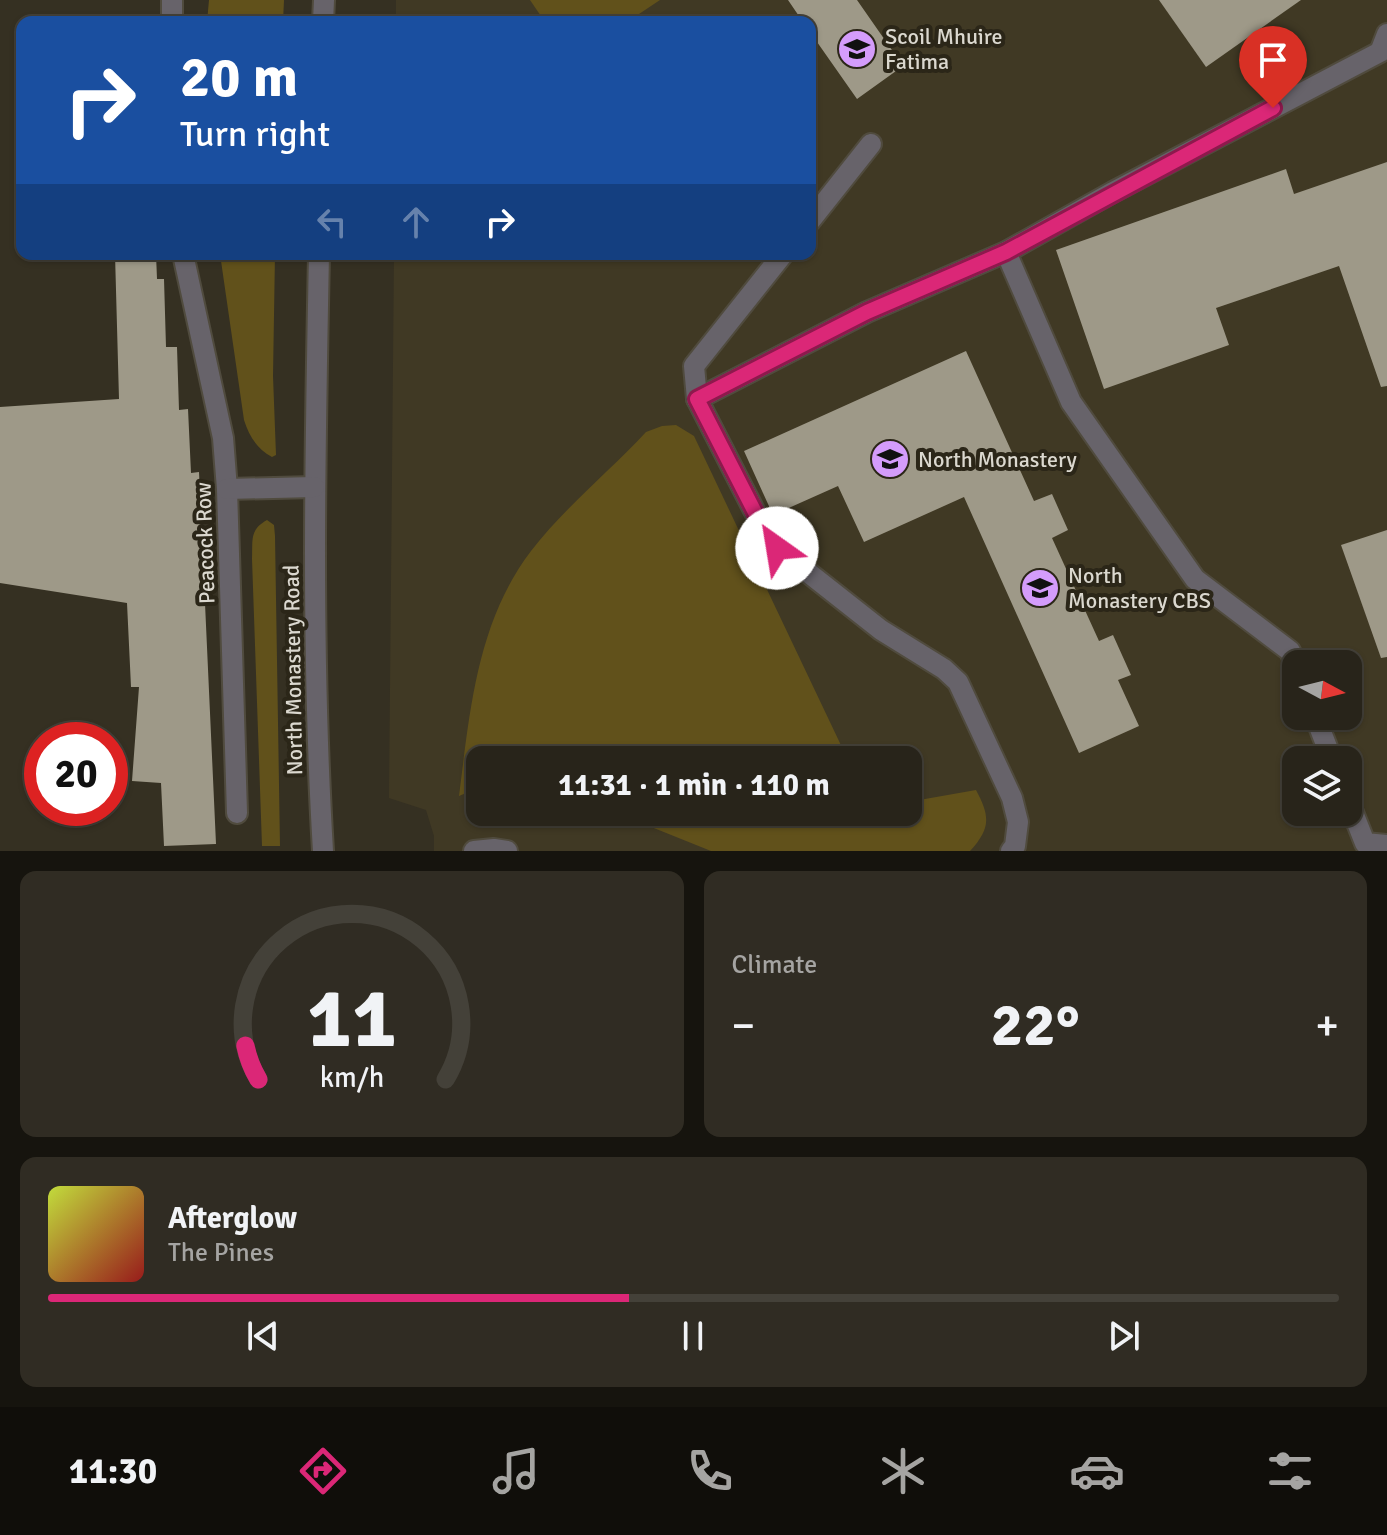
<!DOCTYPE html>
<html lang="en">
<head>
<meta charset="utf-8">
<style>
  :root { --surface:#28241a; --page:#302c23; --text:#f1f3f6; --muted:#a5a4a2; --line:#444139; --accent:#db2777 }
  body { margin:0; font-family:Signika,sans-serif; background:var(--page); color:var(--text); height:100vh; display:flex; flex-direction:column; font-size:30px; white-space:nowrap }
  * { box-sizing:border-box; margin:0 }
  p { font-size:26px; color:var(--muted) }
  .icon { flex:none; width:44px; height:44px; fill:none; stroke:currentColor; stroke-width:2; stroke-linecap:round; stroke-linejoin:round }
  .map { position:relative; height:851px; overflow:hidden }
  .details { display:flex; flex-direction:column; gap:20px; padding:20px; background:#16140e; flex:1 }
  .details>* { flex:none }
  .hud { position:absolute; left:16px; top:16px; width:800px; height:244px; border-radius:16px; box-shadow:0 2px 6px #0004,0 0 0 2px var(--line); background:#1a4fa0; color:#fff; overflow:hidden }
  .needle { width:52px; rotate:97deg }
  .buttons { position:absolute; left:1282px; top:650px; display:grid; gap:16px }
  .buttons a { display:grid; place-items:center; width:80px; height:80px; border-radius:16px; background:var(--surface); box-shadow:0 2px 6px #0004,0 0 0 2px var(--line); font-size:40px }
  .speed { position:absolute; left:24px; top:722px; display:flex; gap:16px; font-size:40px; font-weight:700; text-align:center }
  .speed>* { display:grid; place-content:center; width:104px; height:104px; border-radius:50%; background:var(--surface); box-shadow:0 2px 6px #0004,0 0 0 2px var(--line); line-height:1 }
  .speed .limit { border:12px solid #d22; background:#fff; color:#111 }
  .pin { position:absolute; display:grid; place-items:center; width:68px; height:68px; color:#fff; margin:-82px -34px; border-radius:50% 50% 50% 0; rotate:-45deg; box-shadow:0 0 8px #0007 }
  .pin .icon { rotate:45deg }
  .me { position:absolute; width:88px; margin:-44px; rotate:328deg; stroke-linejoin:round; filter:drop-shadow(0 0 6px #0008) }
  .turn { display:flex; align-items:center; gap:28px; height:168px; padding:0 32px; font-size:36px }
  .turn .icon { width:104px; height:104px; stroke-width:2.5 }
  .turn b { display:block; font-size:56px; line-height:68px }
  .lanes { display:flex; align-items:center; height:76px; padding:0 32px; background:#0003; justify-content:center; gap:40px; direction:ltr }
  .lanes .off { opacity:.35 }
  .big { font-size:60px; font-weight:700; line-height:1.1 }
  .details .widget { flex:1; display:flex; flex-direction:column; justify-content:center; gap:12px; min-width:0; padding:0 28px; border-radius:16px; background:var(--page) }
  .details .dial { align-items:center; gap:0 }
  .dial svg { height:208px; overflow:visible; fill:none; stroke:var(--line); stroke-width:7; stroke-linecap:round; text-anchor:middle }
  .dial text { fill:var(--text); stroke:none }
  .song { display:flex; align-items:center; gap:24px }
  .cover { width:96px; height:96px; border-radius:12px; background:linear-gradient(135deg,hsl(70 70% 55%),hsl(0 70% 35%)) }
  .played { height:8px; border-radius:4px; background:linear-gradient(90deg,var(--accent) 45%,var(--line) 45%) }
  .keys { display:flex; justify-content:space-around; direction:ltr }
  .heat { display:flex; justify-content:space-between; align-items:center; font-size:44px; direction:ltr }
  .details .tiles { flex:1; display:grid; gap:20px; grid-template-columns:1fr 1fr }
  .widget:last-child { grid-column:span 2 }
  .trip { position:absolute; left:466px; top:746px; width:456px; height:80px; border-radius:16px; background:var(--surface); box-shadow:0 2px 6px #0004,0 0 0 2px var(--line); font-weight:700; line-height:80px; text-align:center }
  .dock { display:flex; height:128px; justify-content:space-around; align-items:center; background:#100e0a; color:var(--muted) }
  .dock .icon { width:56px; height:56px }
  .dock .active { color:var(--accent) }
  .dock b { font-size:36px; color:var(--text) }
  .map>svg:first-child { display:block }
  .built { fill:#403924; fill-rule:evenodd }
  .green { fill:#61511b }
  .building { fill:#9e9988 }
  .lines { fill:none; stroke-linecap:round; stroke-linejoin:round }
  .minor-casing { stroke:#504b3e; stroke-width:24 }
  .minor { stroke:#67636a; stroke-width:20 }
  .route-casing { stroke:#8e194d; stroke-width:20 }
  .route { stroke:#db2777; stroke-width:14 }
  .labels { text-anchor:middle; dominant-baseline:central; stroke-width:8; stroke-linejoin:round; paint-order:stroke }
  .poi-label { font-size:22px; fill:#dbd8cf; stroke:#2b2618; text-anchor:start }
  .street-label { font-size:22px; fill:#dbd8cf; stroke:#2b2618 }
</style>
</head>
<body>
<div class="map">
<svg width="1387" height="851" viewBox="0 0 1387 851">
  <rect width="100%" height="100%" fill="#353022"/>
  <path class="built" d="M396 0H1387V851H434V836L426 810 389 798 394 254H810V22H396ZM1296 664H1348V716H1296ZM480 760H908V812H480ZM1296 760H1348V812H1296Z"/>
  <g class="green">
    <polygon points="209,0 284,0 283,22 207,22"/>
    <polygon points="530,0 660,0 627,22 545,22"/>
    <path d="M220 254H275L273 376 276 455 272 457C257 449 249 436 244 420Z"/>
    <path d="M676 425 694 436 848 760H480V787L459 796C470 710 477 622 531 551 564 508 609 472 646 432L662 426Z"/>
    <path d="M267 520 274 525 275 536 280 846H262L252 559C253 540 249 530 267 520Z"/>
    <path d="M976 790C990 816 991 828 970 851H711L614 812H908V802Z"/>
  </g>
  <g class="building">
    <polygon points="788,0 857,0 903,66 857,99 810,32 810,22 803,22"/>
    <polygon points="1159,0 1301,0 1206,67"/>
    <polygon points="1387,162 1387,386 1381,387 1339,266 1216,308 1229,345 1104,389 1056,250 1286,169 1294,194"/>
    <polygon points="115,254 156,254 157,279 164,279 166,347 177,347 179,410 188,409 191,473 199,472 216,844 164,846 161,783 132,781 139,687 131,687 127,603 0,583 0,407 119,399"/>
    <polygon points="966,351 1034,501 1052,494 1068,530 1052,538 1099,641 1113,635 1131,675 1118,680 1139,726 1079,753 964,497 864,542 838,486 773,515 744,451"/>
    <polygon points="1387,530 1387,657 1381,658 1341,545"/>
  </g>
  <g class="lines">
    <defs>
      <g id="minor">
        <polyline points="172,22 172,0"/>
        <polyline points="323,22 324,0"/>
        <polyline points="810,221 871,144"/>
        <polyline points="1006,252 1071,402 1195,579 1290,651 1296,667"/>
        <polyline points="183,254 223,438 227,489 237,813"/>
        <path d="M319 254C315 453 311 652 323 851"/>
        <polyline points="697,399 694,366 783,254"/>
        <polyline points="227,489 314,487"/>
        <polyline points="1315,716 1332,760"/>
        <polyline points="1348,800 1365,843 1387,845"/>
        <polyline points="474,851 494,849 507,851"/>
        <polyline points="1011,851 1015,846 1018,822 1012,798 958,682 944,669 881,630 777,548 762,526 697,399 867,312 1006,252 1113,192 1380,52 1387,34"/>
      </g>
    </defs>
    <use href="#minor" class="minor-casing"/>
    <use href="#minor" class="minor"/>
  </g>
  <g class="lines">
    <defs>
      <polyline id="route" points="777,548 762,526 697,399 867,312 1006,252 1273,108"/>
    </defs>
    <use href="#route" class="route-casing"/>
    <use href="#route" class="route"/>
  </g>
  <defs>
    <symbol id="school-disc" viewBox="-11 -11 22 22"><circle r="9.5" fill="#d49cfb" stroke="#2b2618"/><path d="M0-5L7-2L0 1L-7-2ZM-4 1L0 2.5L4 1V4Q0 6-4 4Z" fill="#111"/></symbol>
  </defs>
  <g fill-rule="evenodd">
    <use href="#school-disc" x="835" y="27" width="44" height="44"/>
    <use href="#school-disc" x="868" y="437" width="44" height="44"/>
    <use href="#school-disc" x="1018" y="566" width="44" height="44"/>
  </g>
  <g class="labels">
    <g class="poi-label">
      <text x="885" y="36">Scoil Mhuire<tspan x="885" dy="25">Fatima</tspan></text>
      <text x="918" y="459">North Monastery</text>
      <text x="1068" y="575">North<tspan x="1068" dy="25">Monastery CBS</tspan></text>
    </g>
    <g class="street-label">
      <text transform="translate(205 543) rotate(-92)">Peacock Row</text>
      <text transform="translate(293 670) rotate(-91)">North Monastery Road</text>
    </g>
  </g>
</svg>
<div class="buttons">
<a><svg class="needle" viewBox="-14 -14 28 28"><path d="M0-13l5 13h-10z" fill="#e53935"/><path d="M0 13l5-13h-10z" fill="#a5a4a2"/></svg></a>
<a><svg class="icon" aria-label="layers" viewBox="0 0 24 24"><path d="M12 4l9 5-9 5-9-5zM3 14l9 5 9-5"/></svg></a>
</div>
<div class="speed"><div class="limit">20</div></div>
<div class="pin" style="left:1273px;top:108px;background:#d93025"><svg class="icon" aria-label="arrive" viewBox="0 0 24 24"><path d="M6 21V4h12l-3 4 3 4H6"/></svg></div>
<svg class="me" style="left:777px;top:548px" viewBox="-20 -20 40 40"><circle r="19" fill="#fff"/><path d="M0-13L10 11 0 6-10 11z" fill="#db2777"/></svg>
<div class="trip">11:31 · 1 min · 110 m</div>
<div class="hud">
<div class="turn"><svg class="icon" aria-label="right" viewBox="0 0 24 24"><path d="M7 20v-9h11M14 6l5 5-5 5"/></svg><div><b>20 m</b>Turn right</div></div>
<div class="lanes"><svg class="icon off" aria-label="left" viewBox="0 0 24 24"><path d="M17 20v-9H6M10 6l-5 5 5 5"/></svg><svg class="icon off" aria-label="ahead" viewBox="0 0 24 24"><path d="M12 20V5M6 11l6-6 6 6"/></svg><svg class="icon" aria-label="right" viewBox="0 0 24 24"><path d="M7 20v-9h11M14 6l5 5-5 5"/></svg></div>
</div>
</div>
<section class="details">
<div class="tiles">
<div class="widget dial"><svg viewBox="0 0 100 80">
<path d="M14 69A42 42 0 1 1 86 69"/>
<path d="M14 69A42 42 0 0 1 9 56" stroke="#db2777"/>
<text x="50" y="56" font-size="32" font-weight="700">11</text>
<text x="50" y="72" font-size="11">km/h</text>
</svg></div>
<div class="widget"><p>Climate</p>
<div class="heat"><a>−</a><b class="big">22°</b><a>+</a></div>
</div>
<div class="widget">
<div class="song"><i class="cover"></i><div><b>Afterglow</b><p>The Pines</p></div></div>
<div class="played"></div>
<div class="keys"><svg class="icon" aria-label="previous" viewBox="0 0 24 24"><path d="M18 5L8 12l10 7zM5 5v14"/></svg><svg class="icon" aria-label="pause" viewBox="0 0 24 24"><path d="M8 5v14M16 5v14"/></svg><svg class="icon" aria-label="next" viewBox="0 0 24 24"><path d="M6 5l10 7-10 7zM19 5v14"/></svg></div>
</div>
</div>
</section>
<nav class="dock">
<b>11:30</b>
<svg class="icon active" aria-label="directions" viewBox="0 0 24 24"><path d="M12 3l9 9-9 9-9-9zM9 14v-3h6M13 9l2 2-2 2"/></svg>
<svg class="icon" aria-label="music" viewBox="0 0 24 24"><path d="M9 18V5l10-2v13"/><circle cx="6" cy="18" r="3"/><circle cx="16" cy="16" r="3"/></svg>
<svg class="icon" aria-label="phone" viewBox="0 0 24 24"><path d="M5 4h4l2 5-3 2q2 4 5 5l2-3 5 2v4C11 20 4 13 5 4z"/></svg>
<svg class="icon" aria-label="climate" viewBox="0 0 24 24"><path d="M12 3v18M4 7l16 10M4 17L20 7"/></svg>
<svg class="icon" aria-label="car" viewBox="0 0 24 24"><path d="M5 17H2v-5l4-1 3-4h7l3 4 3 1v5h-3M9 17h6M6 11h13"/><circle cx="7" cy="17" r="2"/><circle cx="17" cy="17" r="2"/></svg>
<svg class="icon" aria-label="filters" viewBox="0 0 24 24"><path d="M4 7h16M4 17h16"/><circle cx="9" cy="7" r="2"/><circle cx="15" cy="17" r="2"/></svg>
</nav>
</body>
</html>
